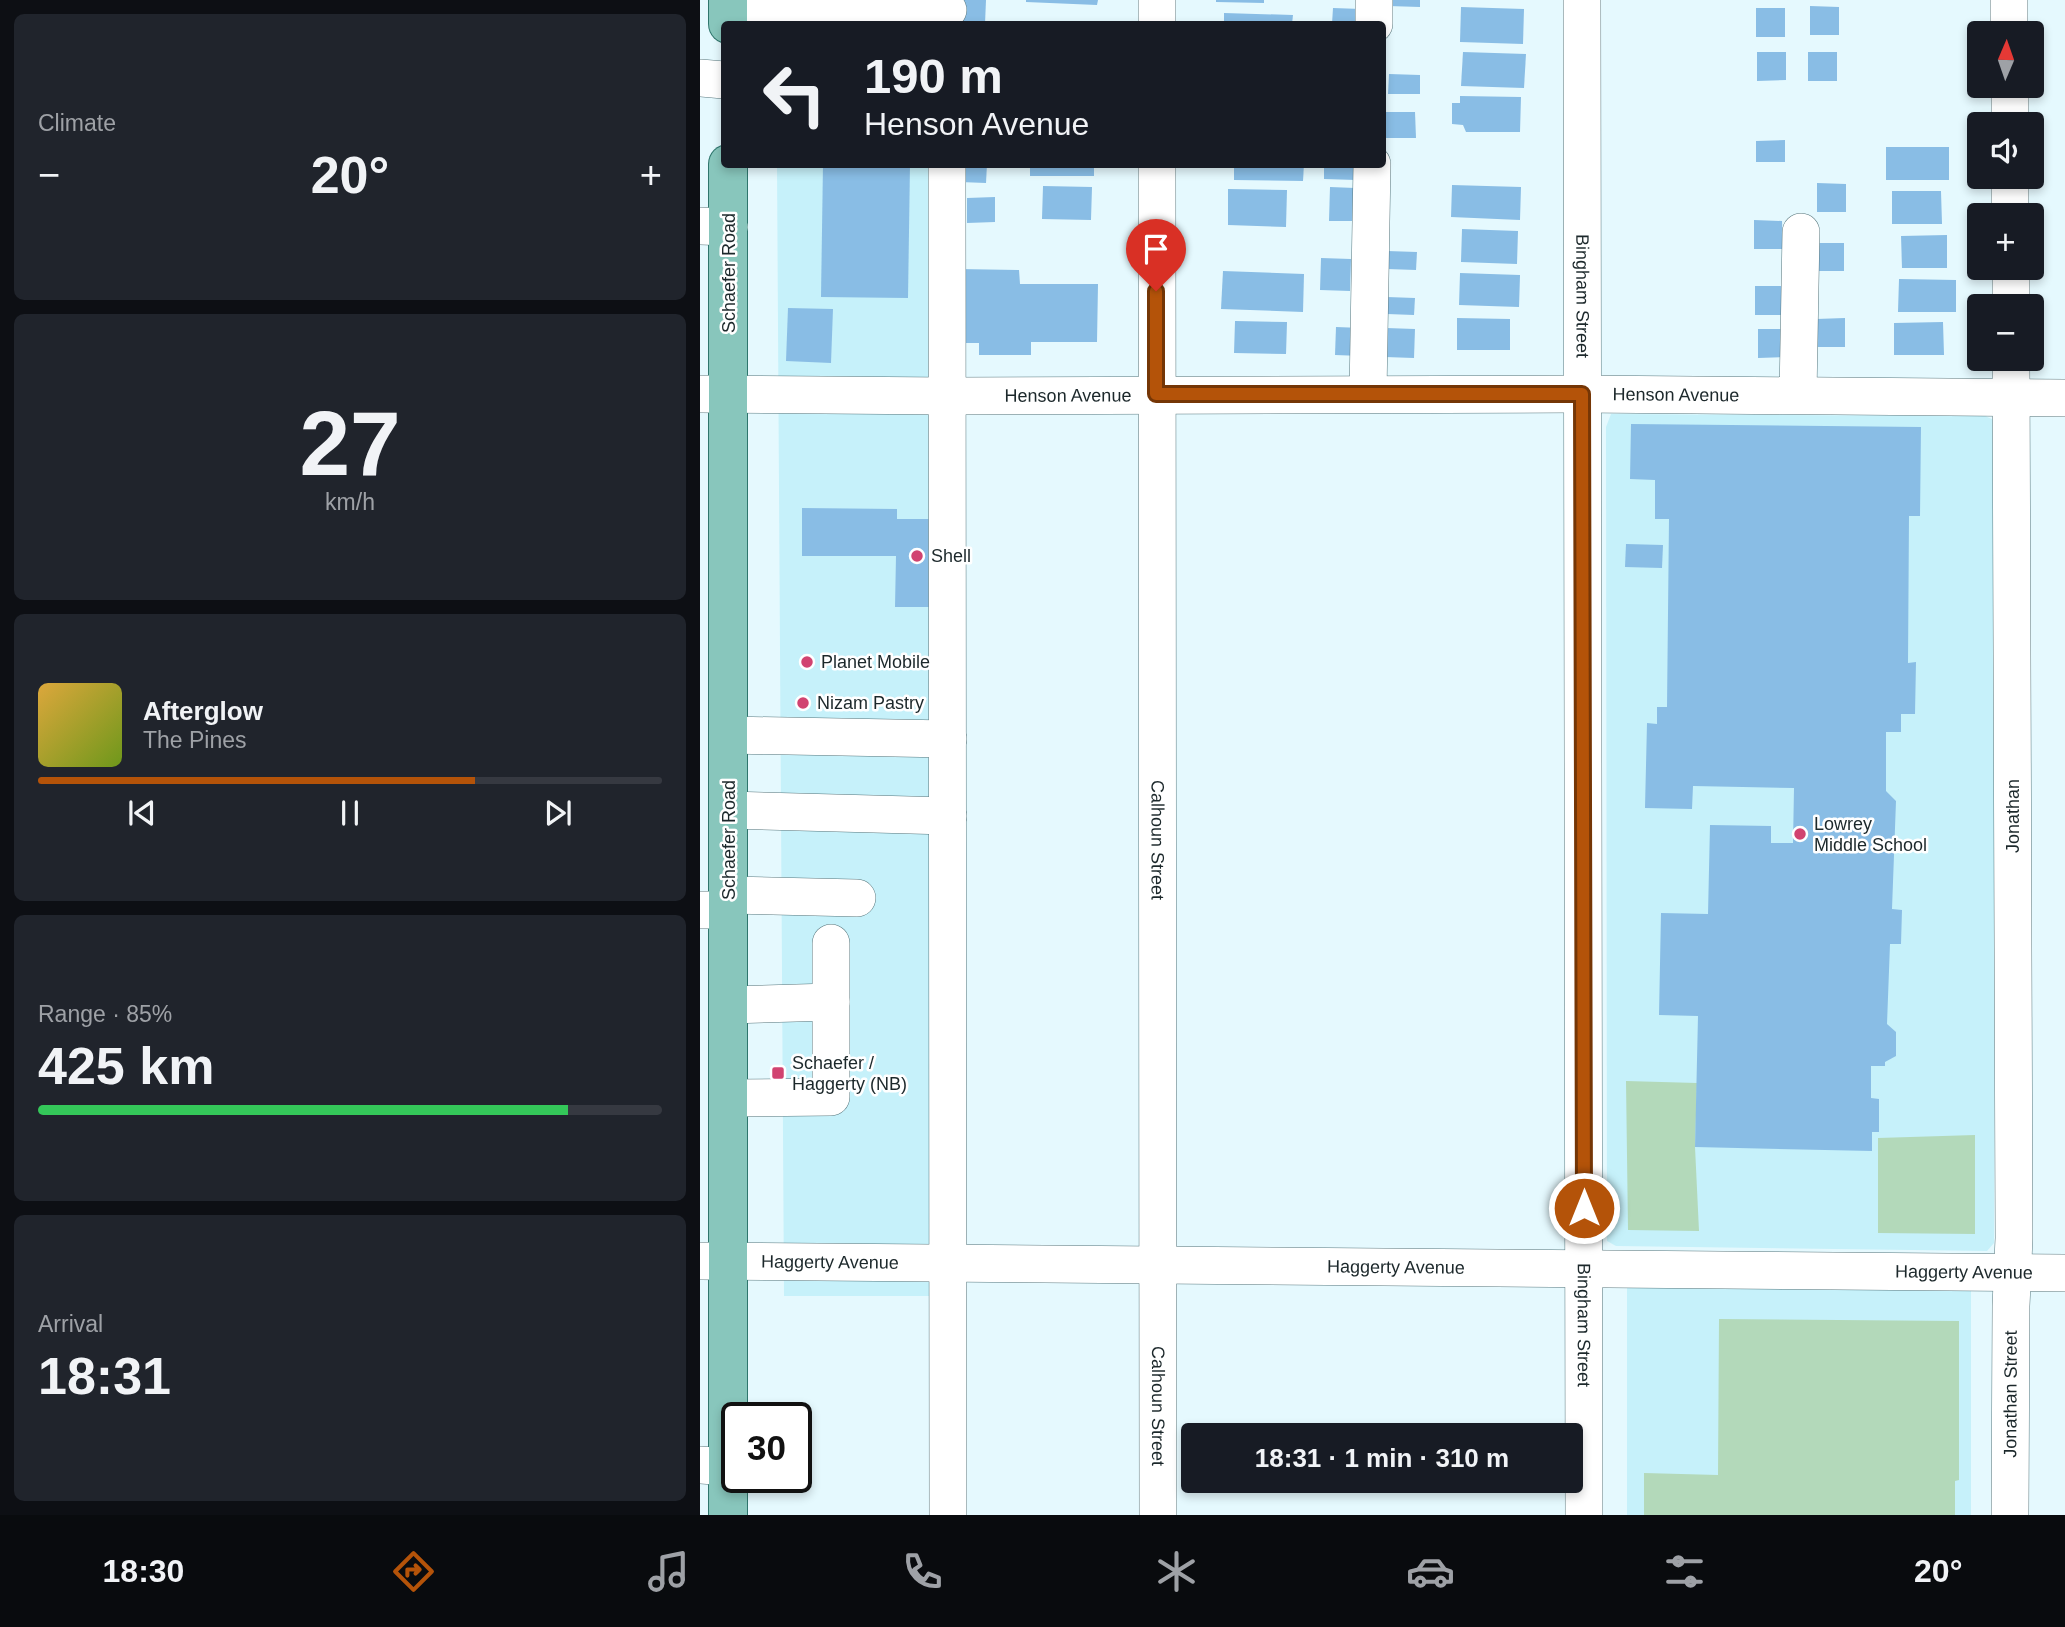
<!DOCTYPE html>
<html lang="en">
<head>
<meta charset="utf-8">
<style>
  :root { --surface:#171b24; --page:#20242c; --text:#f1f3f6; --muted:#9ea1a6; --line:#363941; --accent:#b45309 }
  body { margin:0; font-family:Helvetica,sans-serif; background:var(--page); color:var(--text); height:100vh; display:flex; flex-direction:column; font-size:26px; white-space:nowrap }
  * { box-sizing:border-box; margin:0 }
  p { font-size:23px; color:var(--muted) }
  .icon { flex:none; width:38px; height:38px; fill:none; stroke:currentColor; stroke-width:2; stroke-linecap:round; stroke-linejoin:round }
  .map { position:relative; flex:1; overflow:hidden }
  .panel { display:flex; flex-direction:column; gap:14px; padding:14px; background:#0d0f14; width:700px }
  .panel>* { flex:none }
  .guide { position:absolute; left:21px; top:21px; width:665px; height:147px; border-radius:7px; box-shadow:0 4px 10px #0003; background:#171b24; color:var(--text); overflow:hidden }
  .needle { width:46px; rotate:2deg }
  .tools { position:absolute; left:1267px; top:21px; display:grid; gap:14px }
  .tools a { display:grid; place-items:center; width:77px; height:77px; border-radius:7px; background:var(--surface); box-shadow:0 4px 10px #0003; font-size:35px }
  .speed { position:absolute; left:21px; top:1402px; display:flex; gap:14px; font-size:35px; font-weight:700; text-align:center }
  .speed>* { display:grid; place-content:center; width:91px; height:91px; border-radius:50%; background:var(--surface); box-shadow:0 4px 10px #0003; line-height:1 }
  .speed .limit { border:4px solid #111; border-radius:10px; background:#fff; color:#111 }
  .pin { position:absolute; display:grid; place-items:center; width:60px; height:60px; color:#fff; margin:-72px -30px; border-radius:50% 50% 50% 0; rotate:-45deg; box-shadow:0 0 7px #0007 }
  .pin .icon { rotate:45deg }
  .me { position:absolute; width:77px; margin:-38px; rotate:0deg; stroke-linejoin:round; filter:drop-shadow(0 0 5px #0008) }
  .turn { display:flex; align-items:center; gap:24px; height:147px; padding:0 28px; font-size:32px }
  .turn .icon { width:91px; height:91px; stroke-width:2.5 }
  .turn b { display:block; font-size:49px; line-height:60px }
  .big { font-size:52px; font-weight:700; line-height:1.1 }
  .panel .tile { flex:1; display:flex; flex-direction:column; justify-content:center; gap:10px; min-width:0; padding:0 24px; border-radius:10px; background:var(--page) }
  .panel .dial { align-items:center; gap:0 }
  .dial b { font-size:91px; line-height:1 }
  .song { display:flex; align-items:center; gap:21px }
  .cover { width:84px; height:84px; border-radius:10px; background:linear-gradient(135deg,hsl(40 70% 55%),hsl(80 70% 35%)) }
  .played { height:7px; border-radius:4px; background:linear-gradient(90deg,var(--accent) 70%,var(--line) 70%) }
  .keys { display:flex; justify-content:space-around; direction:ltr }
  .heat { display:flex; justify-content:space-between; align-items:center; font-size:38px; direction:ltr }
  .charge { height:10px; border-radius:5px; background:linear-gradient(90deg,#34c759 85%,var(--line) 0) }
  .trip { position:absolute; left:481px; top:1423px; width:402px; height:70px; border-radius:7px; background:var(--surface); box-shadow:0 4px 10px #0003; font-weight:700; line-height:70px; text-align:center }
  .dock { display:flex; height:112px; justify-content:space-around; align-items:center; background:#090b0e; color:var(--muted) }
  .dock .icon { width:49px; height:49px }
  .dock .on { color:var(--accent) }
  .dock b { font-size:32px; color:var(--text) }
  main { display:flex; flex:1; min-height:0 }
  .map>svg:first-child { display:block }
  .built { fill:#c6f1fa }
  .green { fill:#b3d9ba }
  .building { fill:#89bde5 }
  .lines { fill:none; stroke-linecap:round; stroke-linejoin:round }
  .minor-casing { stroke:#58777d; stroke-width:38 }
  .major-casing { stroke:#2f766d; stroke-width:40 }
  .minor { stroke:#fff; stroke-width:37 }
  .major { stroke:#88c6bc; stroke-width:38 }
  .route-casing { stroke:#753606; stroke-width:18 }
  .route { stroke:#b45309; stroke-width:12 }
  .poi-dot { fill:#d14370; stroke:#fff; stroke-width:2.5 }
  .labels { text-anchor:middle; dominant-baseline:central; stroke-width:5; stroke-linejoin:round; paint-order:stroke }
  .street-label { font-size:18px; fill:#1c282b; stroke:#fff }
  .poi-label { font-size:18px; fill:#1c282b; stroke:#fff; text-anchor:start }
</style>
</head>
<body>
<main>
<section class="panel">
<div class="tile"><p>Climate</p>
<div class="heat"><a>−</a><b class="big">20°</b><a>+</a></div>
</div>
<div class="tile dial"><b>27</b><p>km/h</p></div>
<div class="tile">
<div class="song"><i class="cover"></i><div><b>Afterglow</b><p>The Pines</p></div></div>
<div class="played"></div>
<div class="keys"><svg class="icon" aria-label="previous" viewBox="0 0 24 24"><path d="M18 5L8 12l10 7zM5 5v14"/></svg><svg class="icon" aria-label="pause" viewBox="0 0 24 24"><path d="M8 5v14M16 5v14"/></svg><svg class="icon" aria-label="next" viewBox="0 0 24 24"><path d="M6 5l10 7-10 7zM19 5v14"/></svg></div>
</div>
<div class="tile"><p>Range · 85%</p><b class="big">425 km</b><div class="charge"></div></div>
<div class="tile"><p>Arrival</p><b class="big">18:31</b></div>
</section>
<div class="map">
<svg width="1365" height="1515" viewBox="0 0 1365 1515">
  <rect width="100%" height="100%" fill="#e5f9fe"/>
  <g class="built">
    <polygon points="77,165 261,165 263,1296 84,1296"/>
    <polygon points="911,414 1285,416 1294,420 1294,1243 1287,1251 916,1246 907,1241 906,427"/>
    <polygon points="927,1287 1271,1290 1271,1515 927,1515"/>
  </g>
  <g class="green">
    <polygon points="926,1081 997,1083 995,1147 999,1231 928,1230"/>
    <polygon points="1275,1135 1275,1234 1178,1233 1178,1138"/>
    <polygon points="1019,1319 1259,1321 1259,1480 1255,1481 1255,1515 944,1515 944,1473 1018,1475"/>
  </g>
  <g class="building">
    <polygon points="260,0 286,0 285,24 259,24"/>
    <polygon points="326,0 398,0 397,5 326,2"/>
    <polygon points="516,0 564,0 564,3 516,2"/>
    <polygon points="689,0 720,0 720,7 688,6"/>
    <polygon points="1110,6 1139,7 1139,35 1110,35"/>
    <polygon points="761,7 824,9 823,44 760,42"/>
    <polygon points="633,8 661,9 660,24 632,24"/>
    <rect x="1056" y="8" width="29" height="29"/>
    <polygon points="524,13 593,15 592,24 524,24"/>
    <polygon points="763,52 826,54 824,88 761,86"/>
    <polygon points="1057,52 1086,52 1086,80 1057,81"/>
    <rect x="1108" y="52" width="29" height="29"/>
    <polygon points="689,74 720,75 720,94 688,94"/>
    <polygon points="760,96 821,97 820,132 766,132 763,125 752,124 752,103 760,103"/>
    <polygon points="685,112 715,112 716,138 686,138"/>
    <polygon points="1085,140 1085,162 1056,162 1056,141"/>
    <rect x="1186" y="147" width="63" height="33"/>
    <polygon points="123,164 210,164 208,298 121,297"/>
    <polygon points="261,164 287,164 286,183 260,182"/>
    <rect x="330" y="164" width="64" height="12"/>
    <polygon points="534,164 604,164 603,181 534,180"/>
    <polygon points="624,164 657,164 656,180 624,179"/>
    <polygon points="1117,183 1146,184 1146,212 1117,212"/>
    <polygon points="752,185 821,187 820,220 751,217"/>
    <polygon points="343,186 392,187 391,220 342,219"/>
    <polygon points="630,187 655,188 655,221 629,221"/>
    <polygon points="528,189 587,190 586,227 528,225"/>
    <polygon points="1192,191 1241,191 1242,224 1192,224"/>
    <polygon points="295,197 295,222 267,223 267,198"/>
    <polygon points="1054,220 1082,221 1083,249 1054,249"/>
    <polygon points="762,229 818,231 817,264 761,262"/>
    <polygon points="1247,235 1247,268 1202,268 1201,236"/>
    <rect x="1115" y="243" width="29" height="28"/>
    <polygon points="687,251 717,252 716,270 687,269"/>
    <polygon points="621,258 651,259 650,291 620,290"/>
    <polygon points="258,269 319,270 320,284 398,284 397,342 331,342 331,355 279,355 279,343 258,343"/>
    <polygon points="523,271 604,274 603,312 521,309"/>
    <polygon points="760,273 820,275 819,307 759,305"/>
    <polygon points="1199,279 1256,280 1256,312 1198,312"/>
    <rect x="1055" y="286" width="28" height="29"/>
    <polygon points="687,297 715,298 714,315 687,314"/>
    <polygon points="88,308 133,309 131,363 86,361"/>
    <polygon points="757,318 810,319 810,350 757,350"/>
    <polygon points="1145,318 1145,347 1116,347 1116,319"/>
    <polygon points="535,321 587,322 586,354 534,353"/>
    <polygon points="1243,322 1244,355 1194,355 1194,323"/>
    <polygon points="636,327 662,328 662,356 635,355"/>
    <polygon points="686,328 715,329 714,358 685,357"/>
    <polygon points="1058,329 1086,329 1086,357 1058,358"/>
    <polygon points="931,424 1221,427 1220,516 1209,516 1208,663 1216,662 1215,714 1201,714 1201,732 1186,732 1186,791 1196,801 1192,909 1202,910 1201,944 1190,944 1187,1024 1196,1032 1196,1056 1185,1062 1185,1066 1171,1066 1171,1098 1179,1099 1179,1132 1172,1132 1172,1151 995,1147 998,1016 959,1015 961,913 1008,914 1010,825 1071,826 1071,843 1093,843 1094,788 993,786 992,809 945,808 947,723 957,724 957,707 967,707 969,519 955,519 955,480 930,479"/>
    <polygon points="102,508 197,509 197,519 239,519 238,607 195,607 196,556 102,556"/>
    <polygon points="926,544 963,545 962,568 925,567"/>
  </g>
  <g class="lines">
    <defs>
      <g id="minor">
        <path id="s1" d="M882 0 884 1515"/>
        <polyline points="1309,0 1309,33"/>
        <polyline points="28,7 248,10"/>
        <polyline points="457,24 457,0"/>
        <polyline points="674,24 674,0"/>
        <polyline points="0,78 24,80"/>
        <polyline points="1310,86 1310,124"/>
        <polyline points="247,164 248,1515"/>
        <path id="s2" d="M457 164 458 1515"/>
        <polyline points="1310,177 1310,215"/>
        <polyline points="0,226 29,227"/>
        <polyline points="1311,268 1311,306"/>
        <path id="s3" d="M0 394 247 396 882 394 1365 398"/>
        <polyline points="668,394 672,164"/>
        <polyline points="1098,395 1101,232"/>
        <polyline points="29,735 248,739"/>
        <polyline points="29,810 248,816"/>
        <polyline points="29,895 157,898"/>
        <polyline points="0,910 29,910"/>
        <polyline points="29,1005 131,1002"/>
        <polyline points="29,1098 131,1097 131,943"/>
        <path id="s4" d="M0 1261 1365 1273"/>
        <polyline points="0,1465 28,1467"/>
        <path id="s5" d="M1310 1515 1311 1306 1314 1238 1311 359"/>
      </g>
      <g id="major">
        <polyline points="28,24 28,0"/>
        <polyline points="28,1515 28,164"/>
      </g>
    </defs>
    <use href="#minor" class="minor-casing"/>
    <use href="#major" class="major-casing"/>
    <use href="#minor" class="minor"/>
    <use href="#major" class="major"/>
  </g>
  <g class="lines">
    <defs>
      <polyline id="route" points="456,291 456,394 882,394 884,1208"/>
    </defs>
    <use href="#route" class="route-casing"/>
    <use href="#route" class="route"/>
  </g>
  <g class="poi-dot">
    <circle cx="217" cy="556" r="7"/>
    <circle cx="107" cy="662" r="7"/>
    <circle cx="103" cy="703" r="7"/>
    <circle cx="1100" cy="834" r="7"/>
    <rect x="71" y="1066" width="14" height="14" rx="3.5"/>
  </g>
  <g class="labels">
    <g class="street-label">
      <text transform="translate(29 273) rotate(-90)">Schaefer Road</text>
      <text stroke="none"><textPath href="#s1" startOffset="296">Bingham Street</textPath></text>
      <text stroke="none"><textPath href="#s3" startOffset="976">Henson Avenue</textPath></text>
      <text stroke="none"><textPath href="#s3" startOffset="368">Henson Avenue</textPath></text>
      <text transform="translate(1313 816) rotate(-90)">Jonathan</text>
      <text transform="translate(29 840) rotate(-90)">Schaefer Road</text>
      <text stroke="none"><textPath href="#s2" startOffset="676">Calhoun Street</textPath></text>
      <text stroke="none"><textPath href="#s4" startOffset="130">Haggerty Avenue</textPath></text>
      <text stroke="none"><textPath href="#s4" startOffset="696">Haggerty Avenue</textPath></text>
      <text stroke="none"><textPath href="#s4" startOffset="1264">Haggerty Avenue</textPath></text>
      <text stroke="none"><textPath href="#s1" startOffset="1325">Bingham Street</textPath></text>
      <text stroke="none"><textPath href="#s5" startOffset="121">Jonathan Street</textPath></text>
      <text stroke="none"><textPath href="#s2" startOffset="1242">Calhoun Street</textPath></text>
    </g>
    <g class="poi-label">
      <text x="231" y="556">Shell</text>
      <text x="121" y="662">Planet Mobile</text>
      <text x="117" y="703">Nizam Pastry</text>
      <text x="1114" y="824">Lowrey<tspan x="1114" dy="21">Middle School</tspan></text>
      <text x="92" y="1063">Schaefer /<tspan x="92" dy="21">Haggerty (NB)</tspan></text>
    </g>
  </g>
</svg>
<div class="tools">
<a><svg class="needle" viewBox="-14 -14 28 28"><path d="M0-13l5 13h-10z" fill="#e53935"/><path d="M0 13l5-13h-10z" fill="#9ea1a6"/></svg></a>
<a><svg class="icon" aria-label="sound" viewBox="0 0 24 24"><path d="M4 9h4l5-4v14l-5-4H4zM17 9q2 3 0 6"/></svg></a>
<a>+</a>
<a>−</a>
</div>
<div class="speed"><div class="limit">30</div></div>
<div class="pin" style="left:456px;top:291px;background:#d93025"><svg class="icon" aria-label="arrive" viewBox="0 0 24 24"><path d="M6 21V4h12l-3 4 3 4H6"/></svg></div>
<svg class="me" style="left:884px;top:1208px" viewBox="-20 -20 40 40"><circle r="17" fill="#b45309" stroke="#fff" stroke-width="3"/><path d="M0-11L8 9 0 5-8 9z" fill="#fff"/></svg>
<div class="trip">18:31 · 1 min · 310 m</div>
<div class="guide">
<div class="turn"><svg class="icon" aria-label="left" viewBox="0 0 24 24"><path d="M17 20v-9H6M10 6l-5 5 5 5"/></svg><div><b>190 m</b>Henson Avenue</div></div>
</div>
</div>
</main>
<nav class="dock">
<b>18:30</b>
<svg class="icon on" aria-label="directions" viewBox="0 0 24 24"><path d="M12 3l9 9-9 9-9-9zM9 14v-3h6M13 9l2 2-2 2"/></svg>
<svg class="icon" aria-label="music" viewBox="0 0 24 24"><path d="M9 18V5l10-2v13"/><circle cx="6" cy="18" r="3"/><circle cx="16" cy="16" r="3"/></svg>
<svg class="icon" aria-label="phone" viewBox="0 0 24 24"><path d="M5 4h4l2 5-3 2q2 4 5 5l2-3 5 2v4C11 20 4 13 5 4z"/></svg>
<svg class="icon" aria-label="climate" viewBox="0 0 24 24"><path d="M12 3v18M4 7l16 10M4 17L20 7"/></svg>
<svg class="icon" aria-label="car" viewBox="0 0 24 24"><path d="M5 17H2v-5l4-1 3-4h7l3 4 3 1v5h-3M9 17h6M6 11h13"/><circle cx="7" cy="17" r="2"/><circle cx="17" cy="17" r="2"/></svg>
<svg class="icon" aria-label="filters" viewBox="0 0 24 24"><path d="M4 7h16M4 17h16"/><circle cx="9" cy="7" r="2"/><circle cx="15" cy="17" r="2"/></svg>
<b>20°</b>
</nav>
</body>
</html>
